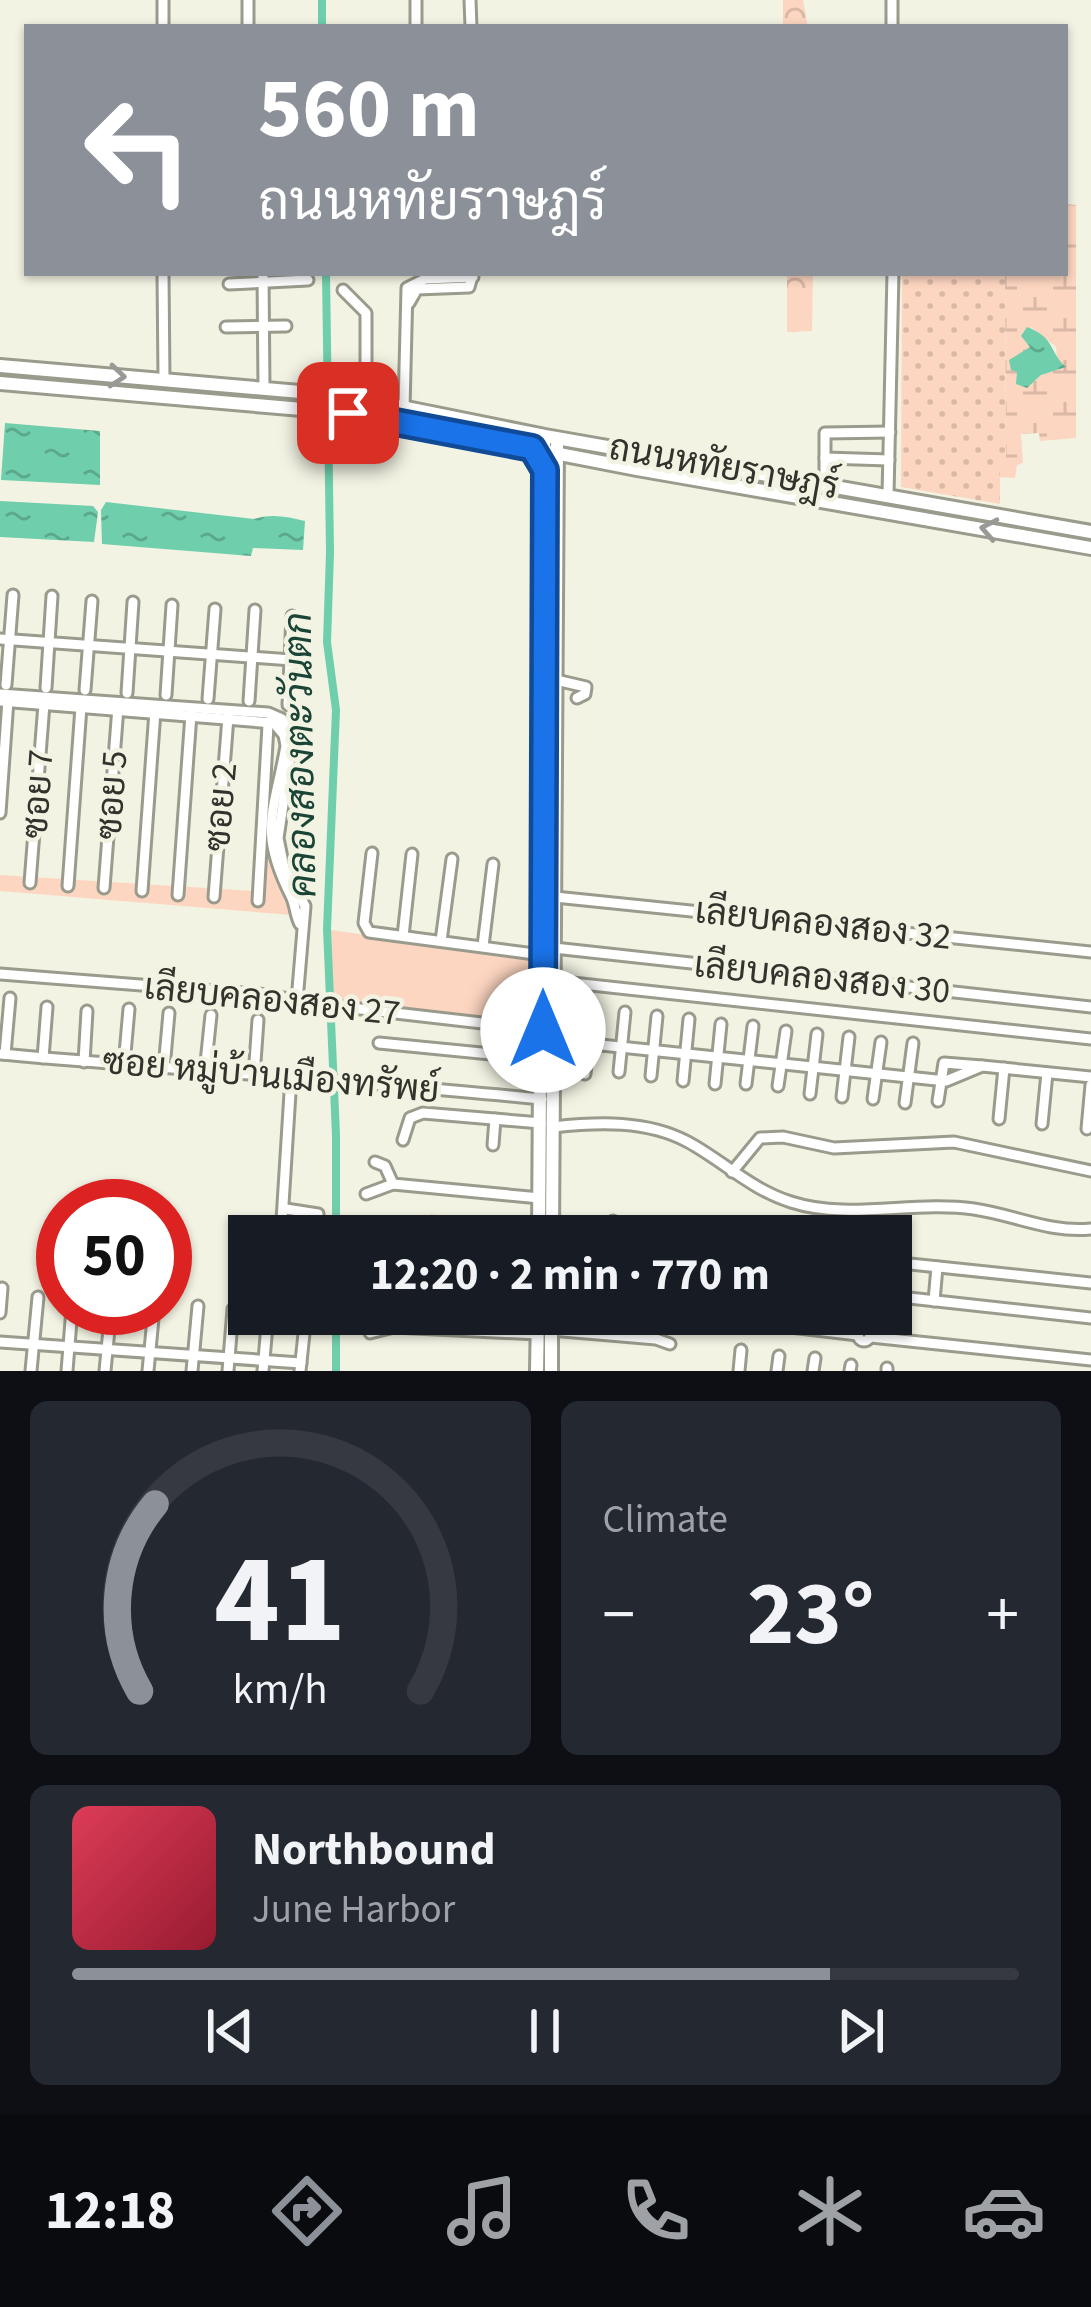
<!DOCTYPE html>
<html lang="en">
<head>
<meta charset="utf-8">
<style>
  :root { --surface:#171b24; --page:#242831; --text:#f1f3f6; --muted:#9ea1a6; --line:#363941; --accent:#8c9099 }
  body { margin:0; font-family:"Source Sans 3",Sarabun,sans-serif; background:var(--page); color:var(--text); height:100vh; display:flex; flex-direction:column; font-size:45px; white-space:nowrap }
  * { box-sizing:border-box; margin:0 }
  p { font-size:39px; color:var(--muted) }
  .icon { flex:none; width:66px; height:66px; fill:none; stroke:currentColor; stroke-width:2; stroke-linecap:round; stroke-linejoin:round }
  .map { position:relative; height:1371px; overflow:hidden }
  .side { display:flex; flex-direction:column; gap:30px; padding:30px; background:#0d0f14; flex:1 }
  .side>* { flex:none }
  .banner { position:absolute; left:24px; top:24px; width:1044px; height:252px; border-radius:0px; box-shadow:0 3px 9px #0004; background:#8c9099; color:#fff; overflow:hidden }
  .speed { position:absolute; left:36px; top:1179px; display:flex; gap:24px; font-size:60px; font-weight:700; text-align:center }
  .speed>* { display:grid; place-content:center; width:156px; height:156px; border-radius:50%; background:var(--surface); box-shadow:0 3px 9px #0004; line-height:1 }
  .speed .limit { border:18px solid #d22; background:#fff; color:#111 }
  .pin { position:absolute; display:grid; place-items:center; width:102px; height:102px; color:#fff; margin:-51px; border-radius:24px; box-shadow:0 6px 18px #0006 }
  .me { position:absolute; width:132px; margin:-66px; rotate:0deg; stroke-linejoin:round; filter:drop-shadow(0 0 9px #0008) }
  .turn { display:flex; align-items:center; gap:42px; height:252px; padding:0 36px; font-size:54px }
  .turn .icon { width:156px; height:156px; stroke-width:2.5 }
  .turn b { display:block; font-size:84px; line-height:102px }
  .big { font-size:90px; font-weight:700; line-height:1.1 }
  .side .card { flex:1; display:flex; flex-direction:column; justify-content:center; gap:18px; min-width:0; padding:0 42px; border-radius:18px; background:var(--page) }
  .side .dial { align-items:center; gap:0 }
  .dial svg { height:312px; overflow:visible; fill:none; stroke:var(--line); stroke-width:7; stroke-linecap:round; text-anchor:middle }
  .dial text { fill:var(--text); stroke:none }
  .song { display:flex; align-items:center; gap:36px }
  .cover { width:144px; height:144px; border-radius:18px; background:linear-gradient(135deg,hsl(350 70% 55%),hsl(350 70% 35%)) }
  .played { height:12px; border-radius:6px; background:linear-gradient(90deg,var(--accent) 80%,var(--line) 80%) }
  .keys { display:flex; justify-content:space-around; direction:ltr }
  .heat { display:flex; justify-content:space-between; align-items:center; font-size:66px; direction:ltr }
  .side .tiles { flex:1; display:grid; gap:30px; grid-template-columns:1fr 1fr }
  .card:last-child { grid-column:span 2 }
  .trip { position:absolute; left:228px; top:1215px; width:684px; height:120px; border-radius:0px; background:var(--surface); box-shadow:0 3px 9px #0004; font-weight:700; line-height:120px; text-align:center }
  .tabs { display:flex; height:192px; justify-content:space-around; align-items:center; background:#090b0e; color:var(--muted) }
  .tabs .icon { width:84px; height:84px }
  .tabs .selected { color:var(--accent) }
  .tabs b { font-size:54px; color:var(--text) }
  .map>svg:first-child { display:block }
  .grass { fill:url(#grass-dots) }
  .forest { fill:url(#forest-crowns) }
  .wetland { fill:url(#wetland-marsh); fill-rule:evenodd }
  .green { fill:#fdd6c1 }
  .water { fill:url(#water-ripples) }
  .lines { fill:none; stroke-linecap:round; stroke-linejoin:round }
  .canal { stroke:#6fceac; stroke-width:8 }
  .minor-casing { stroke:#9a9b8c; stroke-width:15 }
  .major-casing { stroke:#9a9b8c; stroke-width:18 }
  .minor { stroke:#fff; stroke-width:9 }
  .major { stroke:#fff; stroke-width:12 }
  .oneway { stroke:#999996 }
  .route-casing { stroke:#114b97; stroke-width:30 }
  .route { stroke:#1a73e8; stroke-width:21 }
  .labels { text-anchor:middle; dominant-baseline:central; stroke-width:9; stroke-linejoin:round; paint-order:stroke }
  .street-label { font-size:36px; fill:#33332d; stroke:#f2f3e3 }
  .water-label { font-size:39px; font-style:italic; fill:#1a4436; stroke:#f2f3e3 }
</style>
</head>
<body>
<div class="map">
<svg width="1091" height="1371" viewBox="0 0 1091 1371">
  <defs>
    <pattern id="grass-dots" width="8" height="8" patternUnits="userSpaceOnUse" patternTransform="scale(3)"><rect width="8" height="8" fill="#fdd6c1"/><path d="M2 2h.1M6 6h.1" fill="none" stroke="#d9b8a6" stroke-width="1.8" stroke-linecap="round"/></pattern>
    <pattern id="forest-crowns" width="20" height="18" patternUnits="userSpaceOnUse" patternTransform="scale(3)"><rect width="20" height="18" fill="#fdd6c1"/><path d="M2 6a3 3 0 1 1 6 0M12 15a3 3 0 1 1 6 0" fill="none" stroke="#d9b8a6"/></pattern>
    <pattern id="wetland-marsh" width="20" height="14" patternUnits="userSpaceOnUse" patternTransform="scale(3)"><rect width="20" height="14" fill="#fdd6c1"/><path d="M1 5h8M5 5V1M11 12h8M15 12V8" fill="none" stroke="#d9b8a6"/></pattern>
    <pattern id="water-ripples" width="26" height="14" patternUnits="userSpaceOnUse" patternTransform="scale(3)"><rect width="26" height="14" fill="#6fceac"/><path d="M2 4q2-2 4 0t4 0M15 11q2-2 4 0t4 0" fill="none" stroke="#5ca88c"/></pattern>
  </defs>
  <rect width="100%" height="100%" fill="#f2f3e3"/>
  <polygon class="grass" points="902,273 1005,273 1006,460 1000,462 1000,504 901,487"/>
  <g class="forest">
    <polygon points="783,0 803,0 808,27 783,27"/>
    <polygon points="787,273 813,273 812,331 787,332"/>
  </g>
  <path class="wetland" d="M1065 204 1076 205V438L1040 441 1039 433 1021 434 1023 463 1017 465 1015 478 1000 477V461L1006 459 1005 273H1065ZM1031 327 1056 347 1058 368 1041 375 1027 387 1017 371 1032 346Z"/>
  <g class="green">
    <polygon points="268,854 290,900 292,915 0,891 0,875 254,891 259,887 264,859"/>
    <polygon points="331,930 531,958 533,1024 329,1007"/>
    <polygon points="430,1214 533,1224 532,1236 428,1236"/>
  </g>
  <g class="water">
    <path d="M1027 327C1056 338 1048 351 1066 367L1041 375 1027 388 1016 384 1017 372 1011 370 1009 360 1030 347 1021 336Z"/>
    <polygon points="5,423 100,431 100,485 1,480"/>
    <polygon points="0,501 93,506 98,512 94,542 0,537"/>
    <path d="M106 502 254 519C271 513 289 517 305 521L303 550 253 548 251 556 102 544 101 510Z"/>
  </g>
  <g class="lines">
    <g class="canal">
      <polyline points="322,0 322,27"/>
      <polyline points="326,273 330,553 327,642 336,710 327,929 336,1135 336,1236"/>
      <polyline points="336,1371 336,1314"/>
    </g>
    <defs>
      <g id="minor">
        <polyline points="248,0 248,27"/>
        <polyline points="416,0 416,27"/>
        <polyline points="470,0 471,27"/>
        <polyline points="892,0 892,27"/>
        <polyline points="163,27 163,0"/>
        <polyline points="163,273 164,380"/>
        <polyline points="263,273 264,389"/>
        <polyline points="229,284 308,280"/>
        <polyline points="343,290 366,313 366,400"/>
        <polyline points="409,303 417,289 469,287 473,273"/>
        <polyline points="226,327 286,326"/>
        <polyline points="404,408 407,288 425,279 473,277"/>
        <polyline points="825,458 889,460"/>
        <polyline points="825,484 825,433 890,432"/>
        <polyline points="888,495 893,273"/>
        <polyline points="0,639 306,661"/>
        <polyline points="556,680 586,687 585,694 577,698"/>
        <polyline points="6,685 13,595"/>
        <polyline points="46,688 52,596"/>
        <polyline points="85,690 92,601"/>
        <polyline points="127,693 133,602"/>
        <polyline points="0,694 268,713 282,719 293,738 278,838 284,868 305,906 297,1001"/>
        <polyline points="166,695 172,605"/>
        <polyline points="208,699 215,609"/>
        <path d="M0 701 274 723 284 735 286 746C274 814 258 830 291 896 296 906 295 915 300 924"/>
        <polyline points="249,701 255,610"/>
        <polyline points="288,705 292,616"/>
        <polyline points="0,813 8,700"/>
        <polyline points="372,853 364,923 369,932 542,955"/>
        <polyline points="30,883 44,704"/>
        <polyline points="68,886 81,707"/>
        <polyline points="104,888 118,707"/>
        <polyline points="142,891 155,711"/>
        <polyline points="178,895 191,714"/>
        <polyline points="214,897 228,717"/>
        <polyline points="555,897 1091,952"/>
        <polyline points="258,901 268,725"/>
        <polyline points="403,936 412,854"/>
        <polyline points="441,941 452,859"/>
        <polyline points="483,946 493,864"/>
        <polyline points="554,948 1091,1007"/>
        <polyline points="0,974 270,995 308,1003 543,1030"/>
        <polyline points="554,981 1091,1039"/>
        <polyline points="553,1040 946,1081 982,1066 1091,1077"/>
        <polyline points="379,1043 542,1059"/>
        <path d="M0 1054C181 1070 361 1081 542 1099"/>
        <polyline points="5,1054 10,998"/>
        <polyline points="43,1058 47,1007"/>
        <polyline points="84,1062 87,1011"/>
        <polyline points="124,1065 129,1009"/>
        <polyline points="164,1068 169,1013"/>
        <polyline points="205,1072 211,1015"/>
        <polyline points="619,1072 625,1012"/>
        <polyline points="585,1074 592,1008"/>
        <polyline points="254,1076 258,1020"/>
        <polyline points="651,1076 657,1016"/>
        <polyline points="683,1081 689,1019"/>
        <polyline points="715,1084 721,1024"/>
        <polyline points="746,1084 753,1026"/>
        <polyline points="778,1086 786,1031"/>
        <polyline points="810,1094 817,1034"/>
        <polyline points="842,1097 849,1037"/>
        <polyline points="873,1099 881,1042"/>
        <polyline points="938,1101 944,1063 982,1066"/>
        <polyline points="905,1103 913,1043"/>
        <polyline points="999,1119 1004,1068"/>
        <polyline points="1042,1124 1047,1073"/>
        <path d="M553 1127C598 1122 647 1120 688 1142 723 1161 752 1190 791 1202 850 1221 913 1200 974 1209 1015 1215 1049 1233 1091 1229"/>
        <polyline points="1087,1129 1091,1085"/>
        <polyline points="403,1140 410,1118 423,1113 541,1123"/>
        <polyline points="493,1145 495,1119"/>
        <polyline points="375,1162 385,1166 393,1184 540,1198"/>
        <polyline points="732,1172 760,1138 783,1137 834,1148 954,1142 1091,1171"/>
        <polyline points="366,1194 393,1184"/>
        <polyline points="286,1209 318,1214 320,1236"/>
        <polyline points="281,1236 291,1077"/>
        <polyline points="612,1236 613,1221"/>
        <polyline points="651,1236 652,1224"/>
        <polyline points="689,1236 690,1227"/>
        <polyline points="727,1236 728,1231"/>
        <polyline points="891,1262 1091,1283"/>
        <polyline points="891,1296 1091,1318"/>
        <polyline points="934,1301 937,1267"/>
        <polyline points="0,1313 2,1288"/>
        <polyline points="679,1314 858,1335"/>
        <circle cx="864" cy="1335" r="6"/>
        <polyline points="551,1330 656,1339 670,1344"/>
        <polyline points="370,1333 394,1327 538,1334"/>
        <polyline points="871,1337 1091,1360"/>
        <polyline points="0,1342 301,1363"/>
        <polyline points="31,1371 38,1297"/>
        <polyline points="67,1371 72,1308"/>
        <polyline points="105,1371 111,1308"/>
        <polyline points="148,1371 154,1308"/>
        <polyline points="192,1371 198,1306"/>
        <polyline points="228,1371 233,1309"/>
        <polyline points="263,1371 268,1314"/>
        <polyline points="300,1371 306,1315"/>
        <polyline points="739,1371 741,1350"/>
        <polyline points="777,1371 779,1356"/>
        <polyline points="813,1371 815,1358"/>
        <polyline points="850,1371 851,1365"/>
        <polyline points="887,1371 887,1368"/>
      </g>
      <g id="major">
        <polyline points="0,366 347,396 545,436 1091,532"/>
        <polyline points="0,383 348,413 637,469 1091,548"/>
        <polyline points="539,1236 544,443"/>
        <polyline points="552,1236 557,445"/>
        <polyline points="537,1371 538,1314"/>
        <polyline points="551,1371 551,1314"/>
      </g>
    </defs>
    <use href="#minor" class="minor-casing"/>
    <use href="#major" class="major-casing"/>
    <use href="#minor" class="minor"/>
    <use href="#major" class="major"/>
  </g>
  <defs><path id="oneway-chevron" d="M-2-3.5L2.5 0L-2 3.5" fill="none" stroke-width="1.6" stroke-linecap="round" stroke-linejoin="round" transform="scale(3)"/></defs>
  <g class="oneway">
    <use href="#oneway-chevron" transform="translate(117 376) rotate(5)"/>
    <use href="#oneway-chevron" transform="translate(989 529) rotate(-169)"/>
  </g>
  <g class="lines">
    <defs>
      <polyline id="route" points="348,413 532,448 545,470 543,1030"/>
    </defs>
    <use href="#route" class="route-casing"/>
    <use href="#route" class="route"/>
  </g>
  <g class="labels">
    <g class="street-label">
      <text transform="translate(724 467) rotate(10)">ถนนหทัยราษฎร์</text>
      <text transform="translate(38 794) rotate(-86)">ซอย 7</text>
      <text transform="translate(112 795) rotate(-86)">ซอย 5</text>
      <text transform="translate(221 807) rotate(-85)">ซอย 2</text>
      <text transform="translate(823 924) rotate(6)">เลียบคลองสอง 32</text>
      <text transform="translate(822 978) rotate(6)">เลียบคลองสอง 30</text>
      <text transform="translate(272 1000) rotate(6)">เลียบคลองสอง 27</text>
      <text transform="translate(271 1076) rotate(5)">ซอย หมู่บ้านเมืองทรัพย์</text>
    </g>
    <g class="water-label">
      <text transform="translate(301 755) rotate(-91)">คลองสองตะวันตก</text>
    </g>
  </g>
</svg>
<div class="speed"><div class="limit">50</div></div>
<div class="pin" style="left:348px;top:413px;background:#d93025"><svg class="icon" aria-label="arrive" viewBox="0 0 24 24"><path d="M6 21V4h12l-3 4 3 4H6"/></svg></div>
<svg class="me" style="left:543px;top:1030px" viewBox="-20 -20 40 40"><circle r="19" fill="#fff"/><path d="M0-13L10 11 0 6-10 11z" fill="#1a73e8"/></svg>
<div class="trip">12:20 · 2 min · 770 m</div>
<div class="banner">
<div class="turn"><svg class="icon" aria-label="left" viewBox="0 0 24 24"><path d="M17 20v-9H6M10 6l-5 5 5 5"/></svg><div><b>560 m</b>ถนนหทัยราษฎร์</div></div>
</div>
</div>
<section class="side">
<div class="tiles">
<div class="card dial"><svg viewBox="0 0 100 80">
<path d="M14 69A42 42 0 1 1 86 69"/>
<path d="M14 69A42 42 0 0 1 18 21" stroke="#8c9099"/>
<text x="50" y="56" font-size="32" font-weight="700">41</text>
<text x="50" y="72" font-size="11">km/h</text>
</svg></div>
<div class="card"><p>Climate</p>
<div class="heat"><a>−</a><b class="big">23°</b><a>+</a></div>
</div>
<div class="card">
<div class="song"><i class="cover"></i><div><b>Northbound</b><p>June Harbor</p></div></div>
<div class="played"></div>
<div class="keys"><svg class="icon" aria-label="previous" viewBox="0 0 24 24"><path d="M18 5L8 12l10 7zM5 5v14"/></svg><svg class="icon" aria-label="pause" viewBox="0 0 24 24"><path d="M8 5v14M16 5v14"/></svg><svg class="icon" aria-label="next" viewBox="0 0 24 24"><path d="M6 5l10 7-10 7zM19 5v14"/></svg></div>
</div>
</div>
</section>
<nav class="tabs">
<b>12:18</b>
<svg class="icon selected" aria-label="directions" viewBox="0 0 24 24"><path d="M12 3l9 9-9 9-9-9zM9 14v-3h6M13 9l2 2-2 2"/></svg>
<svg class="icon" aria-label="music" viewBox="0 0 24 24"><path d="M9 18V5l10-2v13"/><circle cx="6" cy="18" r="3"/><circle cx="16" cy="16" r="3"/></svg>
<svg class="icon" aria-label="phone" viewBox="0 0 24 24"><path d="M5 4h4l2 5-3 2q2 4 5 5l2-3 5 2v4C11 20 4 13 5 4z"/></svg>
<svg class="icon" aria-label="climate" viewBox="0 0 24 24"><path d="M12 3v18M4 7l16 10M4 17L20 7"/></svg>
<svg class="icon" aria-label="car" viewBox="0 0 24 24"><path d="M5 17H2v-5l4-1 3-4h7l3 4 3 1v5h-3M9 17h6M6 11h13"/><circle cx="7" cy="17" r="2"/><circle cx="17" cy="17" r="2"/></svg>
</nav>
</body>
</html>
